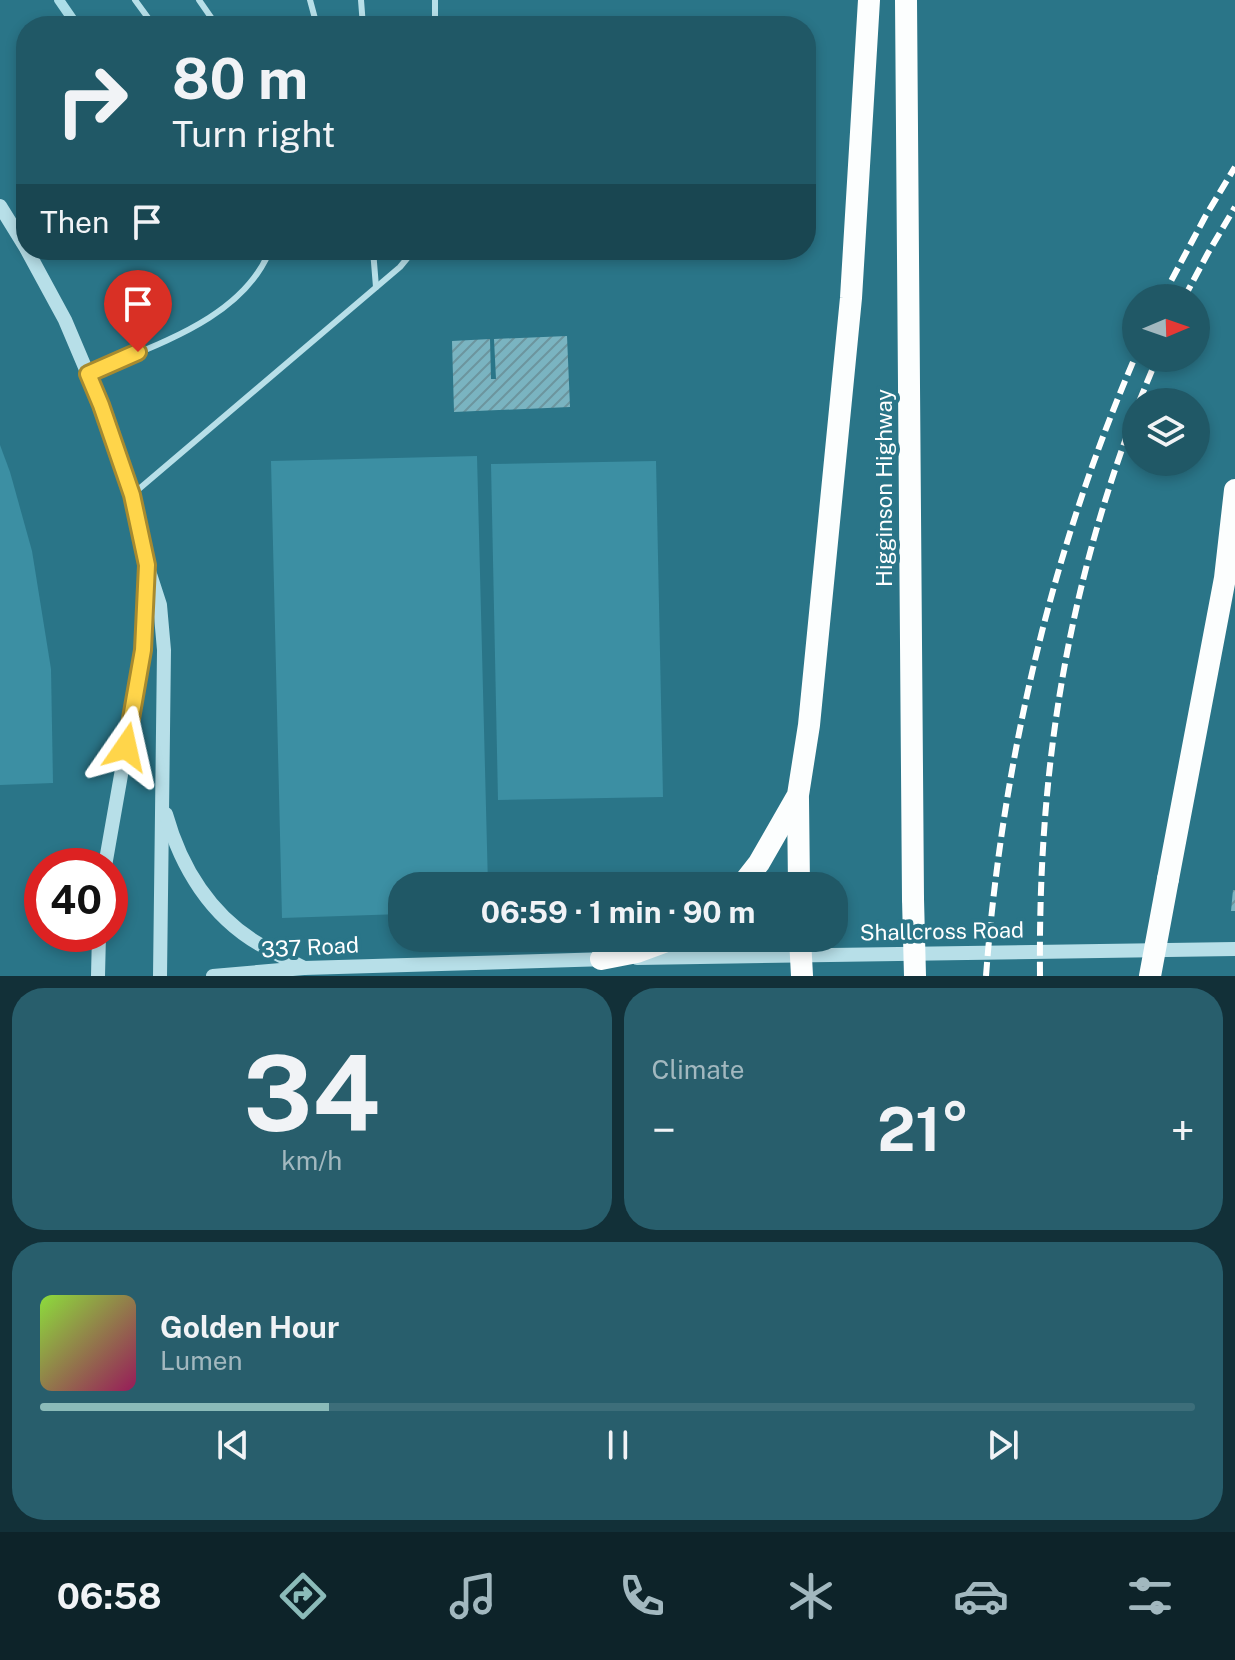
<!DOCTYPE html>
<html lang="en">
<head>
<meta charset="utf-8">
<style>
  :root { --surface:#205866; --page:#285e6c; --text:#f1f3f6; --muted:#a2b8bf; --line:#3d6e7a; --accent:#8bbbb9 }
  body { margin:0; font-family:"Public Sans",sans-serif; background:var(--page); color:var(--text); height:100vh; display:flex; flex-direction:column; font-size:30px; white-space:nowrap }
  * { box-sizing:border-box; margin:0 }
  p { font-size:26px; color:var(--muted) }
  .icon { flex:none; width:44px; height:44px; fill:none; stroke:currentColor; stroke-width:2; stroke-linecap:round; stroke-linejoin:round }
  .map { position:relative; height:976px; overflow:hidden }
  .drawer { display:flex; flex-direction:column; gap:12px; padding:12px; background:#123038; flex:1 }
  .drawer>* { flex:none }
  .hud { position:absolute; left:16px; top:16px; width:800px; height:244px; border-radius:32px; box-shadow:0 4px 12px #0003; background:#205866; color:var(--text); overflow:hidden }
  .needle { width:52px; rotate:88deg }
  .tools { position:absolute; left:1122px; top:284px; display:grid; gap:16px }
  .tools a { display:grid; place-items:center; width:88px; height:88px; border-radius:50%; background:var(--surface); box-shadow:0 4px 12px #0003; font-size:40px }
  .speed { position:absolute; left:24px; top:848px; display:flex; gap:16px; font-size:40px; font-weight:700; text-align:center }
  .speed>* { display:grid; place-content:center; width:104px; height:104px; border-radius:50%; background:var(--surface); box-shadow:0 4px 12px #0003; line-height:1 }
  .speed .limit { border:12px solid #d22; background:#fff; color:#111 }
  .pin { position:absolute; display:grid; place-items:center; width:68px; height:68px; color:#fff; margin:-82px -34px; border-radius:50% 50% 50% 0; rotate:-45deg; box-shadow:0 0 8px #0007 }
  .pin .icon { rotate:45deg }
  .me { position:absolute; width:88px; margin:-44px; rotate:11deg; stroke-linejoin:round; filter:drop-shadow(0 0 6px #0008) }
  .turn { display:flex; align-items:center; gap:28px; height:168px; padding:0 24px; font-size:36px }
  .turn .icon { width:104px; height:104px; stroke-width:2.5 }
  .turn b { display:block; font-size:56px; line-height:68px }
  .then { display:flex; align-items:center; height:76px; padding:0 24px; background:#0003; gap:16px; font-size:30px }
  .big { font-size:60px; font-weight:700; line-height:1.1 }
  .drawer .widget { flex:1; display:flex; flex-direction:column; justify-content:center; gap:12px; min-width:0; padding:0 28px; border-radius:32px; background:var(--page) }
  .drawer .dial { align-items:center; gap:0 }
  .dial b { font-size:104px; line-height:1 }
  .song { display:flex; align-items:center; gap:24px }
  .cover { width:96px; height:96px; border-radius:12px; background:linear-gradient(135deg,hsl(90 70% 55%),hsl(330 70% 35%)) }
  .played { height:8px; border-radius:4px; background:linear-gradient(90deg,var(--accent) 25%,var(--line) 25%) }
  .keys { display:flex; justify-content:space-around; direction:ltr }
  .heat { display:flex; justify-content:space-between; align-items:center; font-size:44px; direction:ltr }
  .drawer .tiles { flex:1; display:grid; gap:12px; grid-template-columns:1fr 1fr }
  .widget:last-child { grid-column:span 2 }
  .trip { position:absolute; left:388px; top:872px; width:460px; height:80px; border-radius:32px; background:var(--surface); box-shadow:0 4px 12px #0003; font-weight:700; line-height:80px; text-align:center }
  .tab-bar { display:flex; height:128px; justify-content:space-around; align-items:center; background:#0d2329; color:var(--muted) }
  .tab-bar .icon { width:56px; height:56px }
  .tab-bar .selected { color:var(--accent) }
  .tab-bar b { font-size:36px; color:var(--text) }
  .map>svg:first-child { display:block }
  .grass { fill:#3c8fa3 }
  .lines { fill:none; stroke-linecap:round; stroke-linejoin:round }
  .stream { stroke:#acdee8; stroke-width:10 }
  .building { fill:url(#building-hatch) }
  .service { stroke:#b7dfe8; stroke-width:6 }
  .tertiary { stroke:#b7dfe8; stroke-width:14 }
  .trunk { stroke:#fcfefe; stroke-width:22 }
  .rail { stroke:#fff; stroke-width:6; stroke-dasharray:14 6; stroke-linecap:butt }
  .trunk-bridge { stroke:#fcfefe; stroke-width:22 }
  .route-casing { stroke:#a68a30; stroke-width:20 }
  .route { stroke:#ffd54a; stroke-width:14 }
  .labels { text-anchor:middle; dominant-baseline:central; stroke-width:8; stroke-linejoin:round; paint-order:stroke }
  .street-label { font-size:22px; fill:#fff; stroke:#2a7588 }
</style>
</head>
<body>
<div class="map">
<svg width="1235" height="976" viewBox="0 0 1235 976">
  <defs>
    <pattern id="building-hatch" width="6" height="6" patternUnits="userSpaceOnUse" patternTransform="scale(2)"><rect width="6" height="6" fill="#7ab4c1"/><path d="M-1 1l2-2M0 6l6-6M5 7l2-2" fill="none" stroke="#6c959e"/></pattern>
  </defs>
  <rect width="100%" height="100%" fill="#2a7588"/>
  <g class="grass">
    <polygon points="0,445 10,472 32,551 51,669 53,783 0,785"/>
    <polygon points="477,456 488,886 402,886 402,914 282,918 271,461"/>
    <polygon points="656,461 663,797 498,800 491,464"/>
  </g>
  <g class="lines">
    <polyline class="stream" points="59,0 77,26"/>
  </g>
  <g class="building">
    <polygon points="567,336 570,407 454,412 452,341 490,339 491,379 496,379 494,339"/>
    <polygon points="1233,890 1235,890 1235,911 1231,911"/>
  </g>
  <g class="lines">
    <g class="service">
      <polyline points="135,0 154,26"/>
      <polyline points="199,0 217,26"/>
      <polyline points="310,0 317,26"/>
      <polyline points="361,0 363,26"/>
      <polyline points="435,0 435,26"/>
      <polyline points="373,250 376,287"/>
      <path d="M90 373C153 345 242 320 270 250"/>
      <polyline points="133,494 400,267 414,250"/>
    </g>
    <g class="tertiary">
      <polyline points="0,206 26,248"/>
      <polyline points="27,250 65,320 101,405 132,495 147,565 160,605 164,650 160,976"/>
      <path d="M166 814C181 868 211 916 259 944 274 953 289 960 304 968"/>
      <polyline points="105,866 143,650 147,574"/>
      <polyline points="637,958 1235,949"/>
      <polyline points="98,976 99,934"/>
      <polyline points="213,976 304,968 608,959"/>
    </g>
    <g class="trunk">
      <polyline points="906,0 913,899"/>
      <polyline points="798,799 799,886"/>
      <polyline points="1168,879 1225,578 1235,490"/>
      <polyline points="741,886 759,863 798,795 809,725 851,298 869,0"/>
      <polyline points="800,938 802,976"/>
      <polyline points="601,959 637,952 675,938"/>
    </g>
    <g class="rail">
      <polyline points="1162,298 1205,217 1235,167"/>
      <polyline points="1184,298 1208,253 1235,207"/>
      <polyline points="1139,402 1157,358"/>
      <path d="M986 976C1002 764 1051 551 1136 355"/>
      <path d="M1040 976C1038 776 1065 598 1136 411"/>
    </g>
    <g class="trunk-bridge">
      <polyline points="913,899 915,976"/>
      <polyline points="1150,976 1168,879"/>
    </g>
  </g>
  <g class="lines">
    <defs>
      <polyline id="route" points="126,747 143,650 147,565 132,495 101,405 88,374 138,352"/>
    </defs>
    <use href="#route" class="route-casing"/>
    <use href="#route" class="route"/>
  </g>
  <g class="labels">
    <g class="street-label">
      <text transform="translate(884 488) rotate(-90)">Higginson Highway</text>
      <text transform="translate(942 931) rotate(-1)">Shallcross Road</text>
      <text transform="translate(310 947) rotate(-3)">337 Road</text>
    </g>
  </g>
</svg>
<div class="tools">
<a><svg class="needle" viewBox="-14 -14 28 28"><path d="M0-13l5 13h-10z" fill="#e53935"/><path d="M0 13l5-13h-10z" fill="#a2b8bf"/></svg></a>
<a><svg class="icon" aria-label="layers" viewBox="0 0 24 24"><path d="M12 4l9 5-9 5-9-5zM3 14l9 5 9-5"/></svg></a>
</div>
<div class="speed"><div class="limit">40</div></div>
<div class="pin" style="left:138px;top:352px;background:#d93025"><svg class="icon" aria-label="arrive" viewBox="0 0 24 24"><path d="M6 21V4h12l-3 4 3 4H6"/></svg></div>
<svg class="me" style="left:126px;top:747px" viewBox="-20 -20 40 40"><path d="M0-17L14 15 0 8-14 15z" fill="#ffd54a" stroke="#fff" stroke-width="4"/></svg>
<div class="trip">06:59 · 1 min · 90 m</div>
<div class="hud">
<div class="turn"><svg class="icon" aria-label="right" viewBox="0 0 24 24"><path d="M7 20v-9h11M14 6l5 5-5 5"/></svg><div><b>80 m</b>Turn right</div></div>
<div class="then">Then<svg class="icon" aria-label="arrive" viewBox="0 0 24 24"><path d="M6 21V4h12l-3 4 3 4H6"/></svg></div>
</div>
</div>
<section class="drawer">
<div class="tiles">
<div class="widget dial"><b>34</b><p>km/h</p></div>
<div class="widget"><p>Climate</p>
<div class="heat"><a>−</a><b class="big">21°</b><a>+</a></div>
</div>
<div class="widget">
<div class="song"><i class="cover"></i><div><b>Golden Hour</b><p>Lumen</p></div></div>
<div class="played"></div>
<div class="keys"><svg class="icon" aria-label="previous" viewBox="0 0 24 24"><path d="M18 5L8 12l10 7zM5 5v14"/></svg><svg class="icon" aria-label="pause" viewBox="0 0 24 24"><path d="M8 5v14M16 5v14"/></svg><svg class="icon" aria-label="next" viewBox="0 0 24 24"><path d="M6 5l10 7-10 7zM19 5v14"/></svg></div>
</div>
</div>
</section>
<nav class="tab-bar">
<b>06:58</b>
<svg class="icon selected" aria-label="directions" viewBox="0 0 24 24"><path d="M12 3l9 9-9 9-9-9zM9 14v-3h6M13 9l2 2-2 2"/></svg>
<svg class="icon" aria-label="music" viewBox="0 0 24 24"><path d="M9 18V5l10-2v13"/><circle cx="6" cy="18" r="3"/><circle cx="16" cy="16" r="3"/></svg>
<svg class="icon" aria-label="phone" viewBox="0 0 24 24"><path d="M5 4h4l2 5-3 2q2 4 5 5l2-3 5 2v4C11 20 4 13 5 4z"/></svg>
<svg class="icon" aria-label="climate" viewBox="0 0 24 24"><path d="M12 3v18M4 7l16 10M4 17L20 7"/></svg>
<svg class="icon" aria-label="car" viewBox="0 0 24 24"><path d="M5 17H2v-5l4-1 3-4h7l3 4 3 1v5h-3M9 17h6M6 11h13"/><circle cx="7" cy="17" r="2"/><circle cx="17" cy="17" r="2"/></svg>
<svg class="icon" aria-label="filters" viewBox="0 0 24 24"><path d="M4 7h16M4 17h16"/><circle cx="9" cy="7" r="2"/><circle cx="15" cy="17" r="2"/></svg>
</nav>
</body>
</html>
